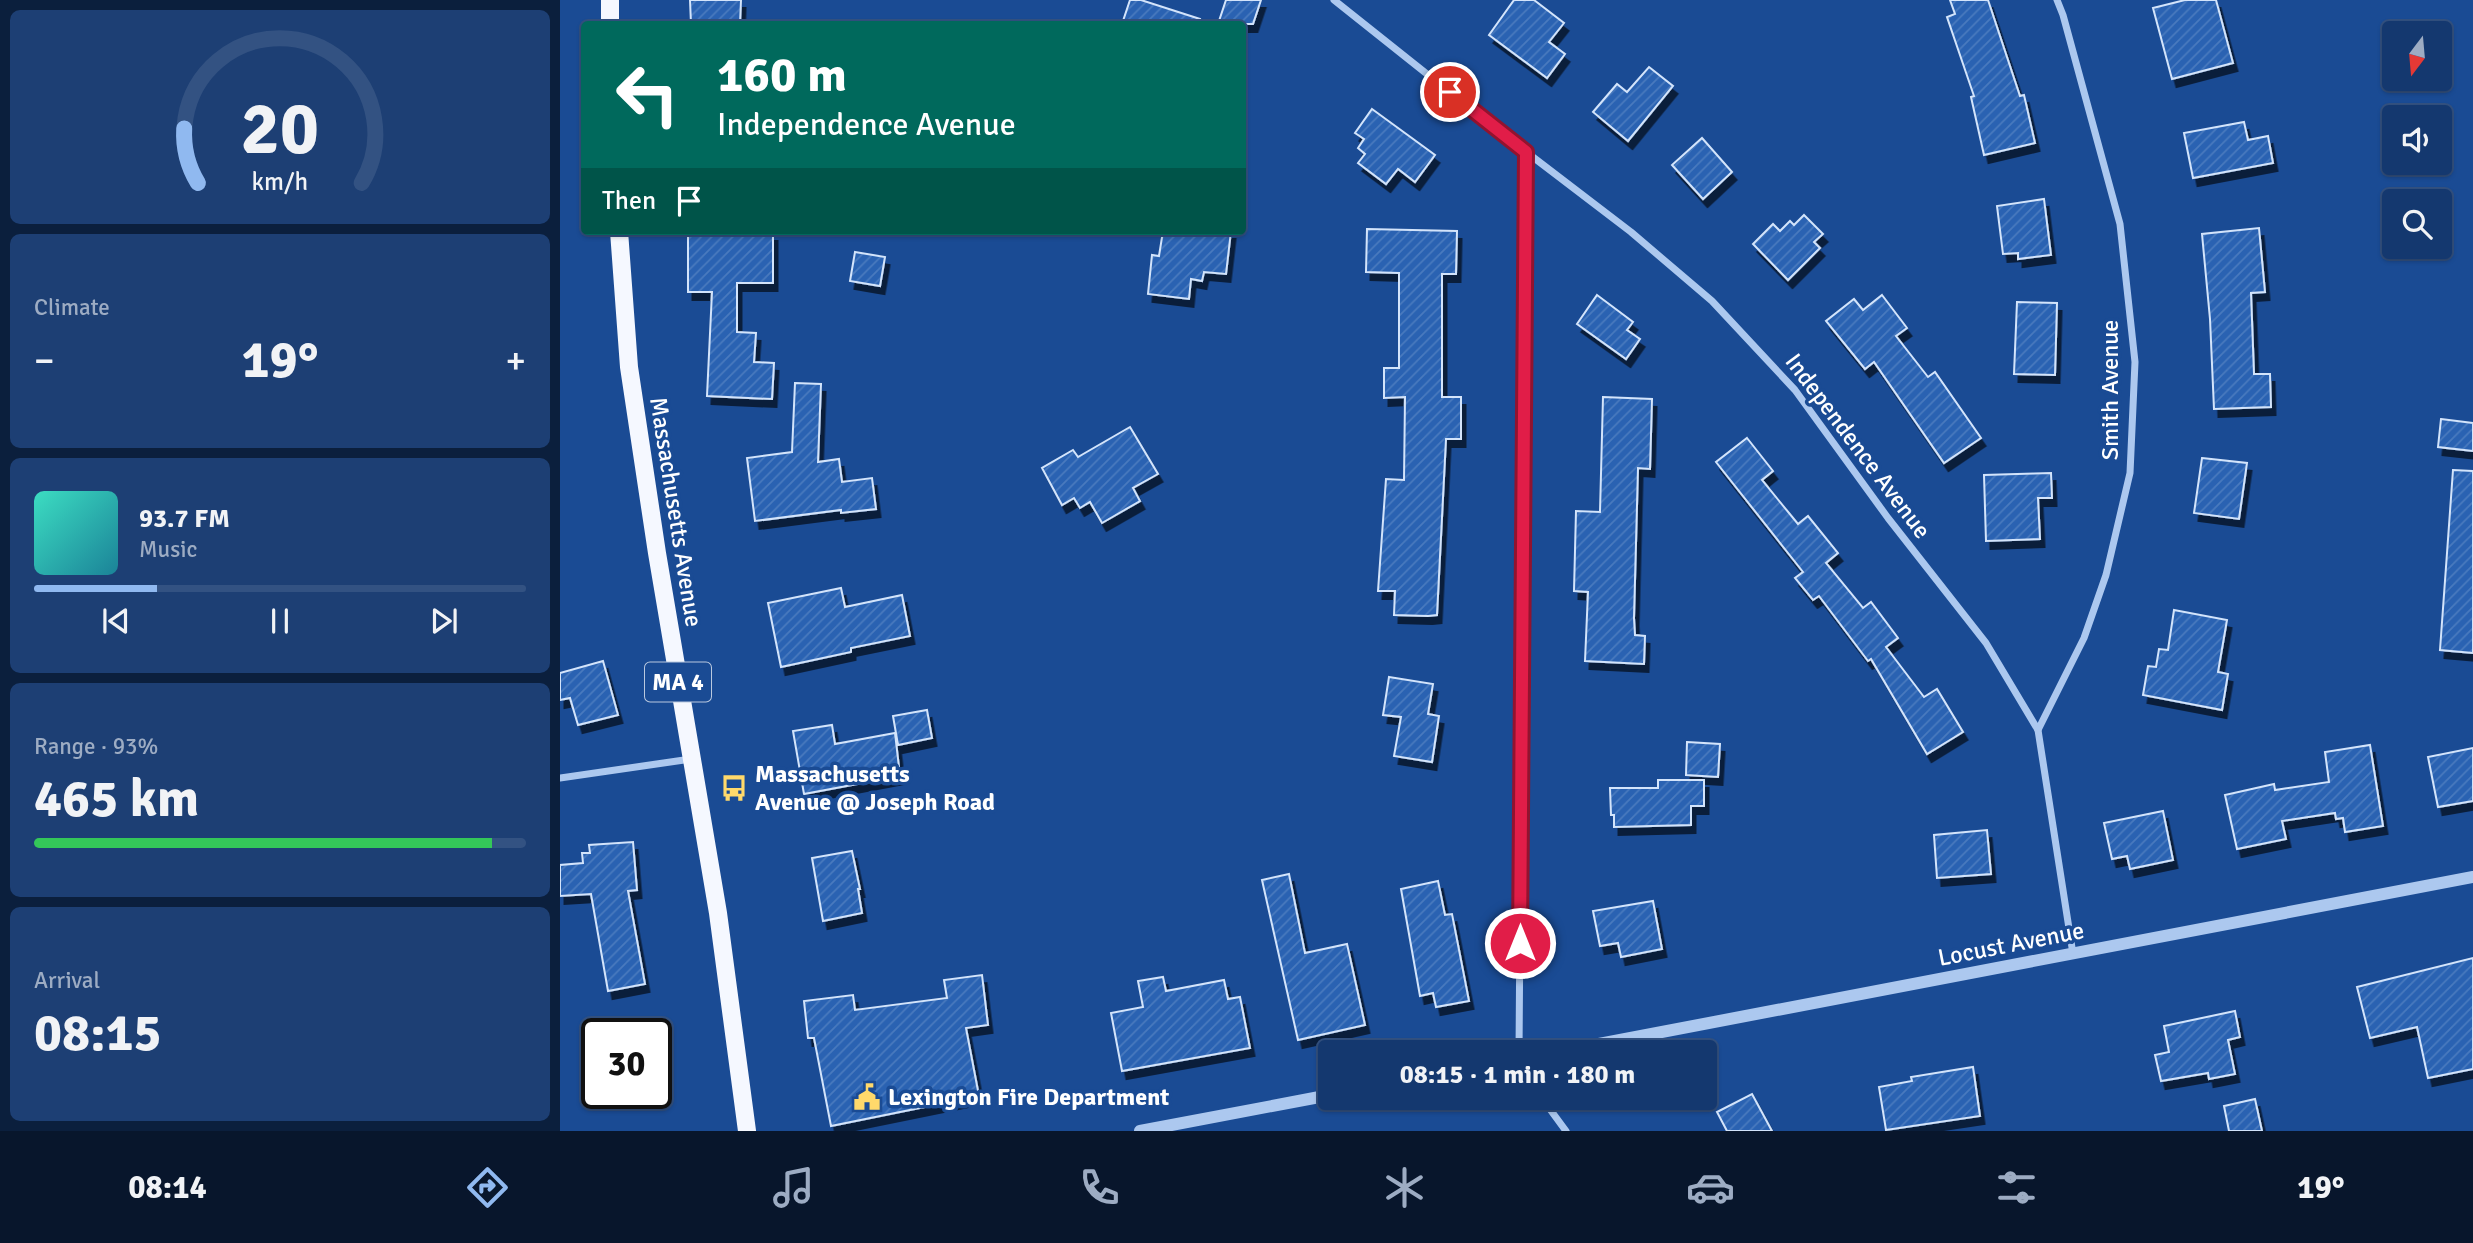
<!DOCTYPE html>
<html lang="en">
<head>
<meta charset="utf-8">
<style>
  :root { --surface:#14386f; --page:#1d3f74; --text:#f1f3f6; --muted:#9dacc3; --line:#335282; --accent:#90b9f0 }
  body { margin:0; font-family:Signika,sans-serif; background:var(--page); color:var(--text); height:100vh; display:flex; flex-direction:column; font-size:26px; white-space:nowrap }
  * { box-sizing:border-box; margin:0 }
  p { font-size:23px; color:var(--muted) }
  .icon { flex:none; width:38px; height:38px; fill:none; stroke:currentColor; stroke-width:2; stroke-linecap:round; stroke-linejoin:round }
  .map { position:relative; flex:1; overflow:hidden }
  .panel { display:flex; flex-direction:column; gap:10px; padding:10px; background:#0b1f3d; width:560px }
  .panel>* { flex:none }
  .hud { position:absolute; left:21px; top:21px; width:665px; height:214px; border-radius:7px; box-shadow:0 2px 5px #0004,0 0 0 2px var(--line); background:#00695c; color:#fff; overflow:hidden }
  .needle { width:46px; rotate:196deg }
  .tools { position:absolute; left:1822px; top:21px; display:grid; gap:14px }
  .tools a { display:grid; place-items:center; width:70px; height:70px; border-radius:7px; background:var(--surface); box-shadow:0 2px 5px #0004,0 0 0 2px var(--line); font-size:35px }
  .speed { position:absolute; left:21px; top:1018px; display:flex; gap:14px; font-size:35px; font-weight:700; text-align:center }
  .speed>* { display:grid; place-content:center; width:91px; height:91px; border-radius:50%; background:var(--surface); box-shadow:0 2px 5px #0004,0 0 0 2px var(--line); line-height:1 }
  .speed .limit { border:4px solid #111; border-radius:10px; background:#fff; color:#111 }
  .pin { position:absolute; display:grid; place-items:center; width:60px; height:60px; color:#fff; margin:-30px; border:4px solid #fff; border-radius:50%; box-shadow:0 2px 7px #0007 }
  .me { position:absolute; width:77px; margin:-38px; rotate:0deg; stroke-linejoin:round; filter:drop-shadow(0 0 5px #0008) }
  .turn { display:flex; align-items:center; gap:24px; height:147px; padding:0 21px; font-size:32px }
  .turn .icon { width:91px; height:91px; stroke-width:2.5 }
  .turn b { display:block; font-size:49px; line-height:60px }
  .then { display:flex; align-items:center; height:66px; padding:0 21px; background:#0003; gap:14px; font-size:26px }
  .big { font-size:52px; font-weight:700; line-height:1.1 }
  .panel .widget { flex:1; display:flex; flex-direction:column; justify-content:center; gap:10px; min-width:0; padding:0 24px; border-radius:10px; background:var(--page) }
  .panel .dial { align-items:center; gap:0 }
  .dial svg { height:182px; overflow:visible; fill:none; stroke:var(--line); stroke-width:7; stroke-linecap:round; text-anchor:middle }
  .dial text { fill:var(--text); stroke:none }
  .song { display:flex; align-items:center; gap:21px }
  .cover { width:84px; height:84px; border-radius:10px; background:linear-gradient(135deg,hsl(170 70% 55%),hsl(190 70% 35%)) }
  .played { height:7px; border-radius:4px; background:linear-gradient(90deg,var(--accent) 25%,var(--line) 25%) }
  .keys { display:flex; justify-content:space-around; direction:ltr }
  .heat { display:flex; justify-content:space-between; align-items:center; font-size:38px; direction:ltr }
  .charge { height:10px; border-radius:5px; background:linear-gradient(90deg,#34c759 93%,var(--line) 0) }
  .trip { position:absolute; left:758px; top:1040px; width:399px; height:70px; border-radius:7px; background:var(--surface); box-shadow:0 2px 5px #0004,0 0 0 2px var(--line); font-weight:700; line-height:70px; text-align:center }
  .dock { display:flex; height:112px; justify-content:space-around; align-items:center; background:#08162c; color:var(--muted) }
  .dock .icon { width:49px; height:49px }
  .dock .active { color:var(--accent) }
  .dock b { font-size:32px; color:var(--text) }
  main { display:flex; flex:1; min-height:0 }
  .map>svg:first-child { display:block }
  .building { fill:url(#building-hatch); stroke:#d3e4fb; stroke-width:2; filter:url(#shadow) }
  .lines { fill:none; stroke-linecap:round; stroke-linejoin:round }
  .minor { stroke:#acc8ef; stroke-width:7 }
  .tertiary { stroke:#acc8ef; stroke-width:12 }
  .primary { stroke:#f5f8ff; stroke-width:18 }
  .route-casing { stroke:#92132f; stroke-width:18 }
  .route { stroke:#e11d48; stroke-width:12 }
  .labels { text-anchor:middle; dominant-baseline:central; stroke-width:7; stroke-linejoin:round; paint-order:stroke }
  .shield { fill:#1a4b94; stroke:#bac9df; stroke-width:2 }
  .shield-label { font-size:23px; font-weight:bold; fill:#fff }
  .street-label { font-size:24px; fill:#fff; stroke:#1a4b94 }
  .poi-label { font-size:24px; font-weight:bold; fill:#fff; stroke:#1a4b94; text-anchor:start }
</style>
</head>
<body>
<main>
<section class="panel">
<div class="widget dial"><svg viewBox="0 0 100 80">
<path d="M14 69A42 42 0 1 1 86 69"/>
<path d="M14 69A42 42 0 0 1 8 45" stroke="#90b9f0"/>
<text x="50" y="56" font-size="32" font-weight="700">20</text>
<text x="50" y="72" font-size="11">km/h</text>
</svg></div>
<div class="widget"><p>Climate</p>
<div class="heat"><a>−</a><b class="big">19°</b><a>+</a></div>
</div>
<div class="widget">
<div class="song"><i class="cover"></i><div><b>93.7 FM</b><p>Music</p></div></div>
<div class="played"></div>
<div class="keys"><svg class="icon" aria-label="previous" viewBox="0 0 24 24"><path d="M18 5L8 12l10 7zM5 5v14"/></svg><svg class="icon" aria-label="pause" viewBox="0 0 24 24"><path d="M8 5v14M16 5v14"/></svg><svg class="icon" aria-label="next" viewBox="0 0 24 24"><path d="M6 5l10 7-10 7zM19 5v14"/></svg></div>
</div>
<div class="widget"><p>Range · 93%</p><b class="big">465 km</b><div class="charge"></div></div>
<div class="widget"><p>Arrival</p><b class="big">08:15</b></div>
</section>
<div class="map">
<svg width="1913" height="1131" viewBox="0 0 1913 1131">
  <defs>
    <pattern id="building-hatch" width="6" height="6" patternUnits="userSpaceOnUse" patternTransform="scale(1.75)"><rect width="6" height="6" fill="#2962b2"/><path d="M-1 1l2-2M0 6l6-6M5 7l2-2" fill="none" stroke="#497abe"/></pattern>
    <filter id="shadow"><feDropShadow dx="4.5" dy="8" stdDeviation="0" flood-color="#0009"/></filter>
  </defs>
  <rect width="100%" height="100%" fill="#1a4b94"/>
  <g class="building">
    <polygon points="130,0 181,0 180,24 131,24"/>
    <polygon points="570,0 581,0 640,19 639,24 562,24"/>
    <polygon points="666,0 701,0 693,24 658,24"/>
    <polygon points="954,0 974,0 1004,23 989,42 1005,54 987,78 929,35"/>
    <polygon points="1390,0 1428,0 1460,96 1464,95 1475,143 1424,155 1411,97 1414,96 1387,17 1395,14"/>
    <polygon points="1625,0 1656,0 1673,63 1612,79 1593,8"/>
    <polygon points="1089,67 1113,86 1068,141 1033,112 1057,84 1067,92"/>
    <polygon points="812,109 875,155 855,182 838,169 826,184 798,163 805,154 798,148 804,139 795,133"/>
    <polygon points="1684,122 1688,140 1708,136 1713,163 1633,178 1624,133"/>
    <polygon points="1142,138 1172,172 1143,199 1112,165"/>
    <polygon points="1484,199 1491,255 1458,259 1458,253 1443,254 1437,206"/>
    <polygon points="1244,215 1263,234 1254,242 1260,248 1228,280 1193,244 1213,224 1220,231 1230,221 1234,225"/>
    <polygon points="1699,228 1705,292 1691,293 1694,374 1710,374 1711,407 1654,409 1650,319 1642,234"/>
    <polygon points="807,229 897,231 896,274 882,274 882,397 901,397 901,439 886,439 877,615 868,616 834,615 835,591 818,591 826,479 844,480 845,397 824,398 824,368 839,368 839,273 806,272"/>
    <polygon points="603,231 671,231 666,274 644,272 642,281 631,279 629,299 588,294 592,255 599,256"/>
    <polygon points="128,233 213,233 213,283 177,283 177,332 196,333 194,362 214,363 212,399 147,396 152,292 128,292"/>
    <polygon points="295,252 325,257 320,286 290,281"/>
    <polygon points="1037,295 1073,322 1067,330 1080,339 1066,359 1017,324"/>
    <polygon points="1322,295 1347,328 1336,336 1368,377 1375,372 1421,438 1384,463 1314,362 1305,369 1266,321 1294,299 1303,310"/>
    <polygon points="1457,302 1497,303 1495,375 1454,374"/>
    <polygon points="235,383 261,384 258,462 279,459 282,482 312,478 316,509 281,513 281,510 195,521 187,458 232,452"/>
    <polygon points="1043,397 1092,399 1090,469 1078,468 1074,618 1075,635 1085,636 1084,664 1025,661 1028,592 1014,591 1016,511 1040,512"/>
    <polygon points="1881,419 1913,423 1913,451 1878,447"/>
    <polygon points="570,427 598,474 573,488 580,501 542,523 530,502 520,508 514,498 502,505 482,468 513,450 518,457"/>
    <polygon points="1187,438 1213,471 1202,480 1238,524 1248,516 1278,553 1266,563 1303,608 1311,602 1338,638 1326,647 1364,697 1377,689 1403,732 1367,754 1311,659 1308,661 1259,596 1253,600 1235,578 1243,572 1156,462"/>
    <polygon points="1642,458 1687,463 1679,519 1634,513"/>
    <polygon points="1893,470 1913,471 1913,653 1880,650"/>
    <polygon points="1491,473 1492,498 1478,498 1480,539 1426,541 1424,475"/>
    <polygon points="281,588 285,607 342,595 350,636 291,648 291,652 221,667 208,603"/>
    <polygon points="1614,610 1667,620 1658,672 1668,674 1662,710 1583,695 1588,666 1596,667 1599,649 1608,650"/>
    <polygon points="43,661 58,715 18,725 10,698 0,700 0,673"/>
    <polygon points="829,677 873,684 868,714 879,716 872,762 834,756 841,717 823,715"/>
    <polygon points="367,710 372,738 338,745 333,716"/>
    <polygon points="272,725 275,744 335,733 340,776 244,794 233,731"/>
    <polygon points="1127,742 1160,744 1158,777 1126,775"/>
    <polygon points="1810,745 1823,826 1785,832 1783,818 1776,819 1775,813 1722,821 1726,839 1677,849 1665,795 1714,784 1715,790 1769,782 1765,752"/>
    <polygon points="1913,748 1913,801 1878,807 1868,757"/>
    <polygon points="1098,780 1144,780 1144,806 1131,806 1131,825 1054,827 1054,815 1051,815 1050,788 1098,788"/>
    <polygon points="1603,811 1613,860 1570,869 1567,856 1552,859 1544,823"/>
    <polygon points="1427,830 1431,874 1377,878 1374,835"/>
    <polygon points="73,842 77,890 68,891 85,984 48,991 31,894 0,896 0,865 23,863 22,853 30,853 29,845"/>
    <polygon points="292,851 300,889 298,889 302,913 263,921 252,858"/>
    <polygon points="729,874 745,953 787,944 805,1025 738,1040 702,880"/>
    <polygon points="878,881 885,915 892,914 909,1001 876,1007 873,993 860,996 841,889"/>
    <polygon points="1093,901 1102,949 1061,957 1058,943 1040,946 1033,911"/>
    <polygon points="1913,958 1913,1069 1868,1078 1857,1027 1810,1038 1797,987"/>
    <polygon points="422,975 428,1025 406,1028 419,1096 271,1126 254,1038 248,1038 244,1001 293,995 295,1010 387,998 384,980"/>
    <polygon points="603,977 606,991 664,980 668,999 680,997 690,1048 562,1071 551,1013 583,1007 578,981"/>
    <polygon points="1675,1011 1680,1037 1668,1040 1675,1074 1649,1079 1648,1073 1601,1081 1595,1055 1609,1052 1604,1026"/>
    <polygon points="1413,1067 1420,1116 1326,1130 1319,1087 1352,1081 1351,1077"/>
    <polygon points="1192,1094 1212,1131 1167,1131 1157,1112"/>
    <polygon points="1695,1099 1702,1131 1669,1131 1664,1106"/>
  </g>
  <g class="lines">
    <g class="minor">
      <polyline points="774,0 931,125 1071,232 1152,301 1235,390 1328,518 1426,643 1478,730 1513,954"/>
      <polyline points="1478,730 1524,638 1546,575 1570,473 1575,362 1560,224 1503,15 1497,0"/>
      <polyline points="0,778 131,759"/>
      <polyline points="959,1052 966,152"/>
      <polyline points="981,1097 1006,1131"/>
    </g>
    <g class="tertiary">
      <polyline points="997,1052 1913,877"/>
      <polyline points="580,1131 770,1095"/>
    </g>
    <g class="primary">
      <polyline points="50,0 50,24"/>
      <polyline points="59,231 69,367 97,553 158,913 187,1131"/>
    </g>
  </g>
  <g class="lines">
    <defs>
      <polyline id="route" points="890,92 966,152 960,943"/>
    </defs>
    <use href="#route" class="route-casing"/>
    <use href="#route" class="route"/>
  </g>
  <defs>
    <symbol id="bus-bare" viewBox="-9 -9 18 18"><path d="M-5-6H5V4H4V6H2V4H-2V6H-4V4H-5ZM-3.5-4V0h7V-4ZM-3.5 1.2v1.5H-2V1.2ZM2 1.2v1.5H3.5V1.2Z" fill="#ffd96b" stroke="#1a4b94" stroke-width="2.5" paint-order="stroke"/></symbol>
    <symbol id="civic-bare" viewBox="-9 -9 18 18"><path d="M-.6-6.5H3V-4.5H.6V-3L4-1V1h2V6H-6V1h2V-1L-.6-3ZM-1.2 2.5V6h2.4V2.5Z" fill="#ffd96b" stroke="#1a4b94" stroke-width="2.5" paint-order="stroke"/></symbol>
  </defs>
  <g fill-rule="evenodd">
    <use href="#bus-bare" x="155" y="769" width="38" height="38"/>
    <use href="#civic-bare" x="288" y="1078" width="38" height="38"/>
  </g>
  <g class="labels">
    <rect class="shield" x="85" y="662.5" width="66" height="39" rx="5"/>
    <g class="shield-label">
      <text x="118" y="682">MA 4</text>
    </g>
    <g class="street-label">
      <text transform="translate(1550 390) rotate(-90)">Smith Avenue</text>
      <text transform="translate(1298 446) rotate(53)">Independence Avenue</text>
      <text transform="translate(116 512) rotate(81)">Massachusetts Avenue</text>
      <text transform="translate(1451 944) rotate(-11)">Locust Avenue</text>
    </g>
    <g class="poi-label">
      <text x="195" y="774">Massachusetts<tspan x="195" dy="28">Avenue @ Joseph Road</tspan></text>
      <text x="328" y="1097">Lexington Fire Department</text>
    </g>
  </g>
</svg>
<div class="tools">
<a><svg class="needle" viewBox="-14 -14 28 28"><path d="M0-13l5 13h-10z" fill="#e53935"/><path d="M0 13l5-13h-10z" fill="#9dacc3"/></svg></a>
<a><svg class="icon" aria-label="sound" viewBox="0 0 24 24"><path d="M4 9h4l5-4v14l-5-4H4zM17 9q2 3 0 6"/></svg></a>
<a><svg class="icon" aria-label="search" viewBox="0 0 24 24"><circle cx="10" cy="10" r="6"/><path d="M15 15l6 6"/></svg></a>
</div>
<div class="speed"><div class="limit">30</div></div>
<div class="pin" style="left:890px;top:92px;background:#d93025"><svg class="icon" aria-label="arrive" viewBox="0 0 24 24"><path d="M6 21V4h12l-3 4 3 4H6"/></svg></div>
<svg class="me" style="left:960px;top:943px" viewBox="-20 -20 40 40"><circle r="17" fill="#e11d48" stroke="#fff" stroke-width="3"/><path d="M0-11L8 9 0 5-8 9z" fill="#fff"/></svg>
<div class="trip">08:15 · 1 min · 180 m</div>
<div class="hud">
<div class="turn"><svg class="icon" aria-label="left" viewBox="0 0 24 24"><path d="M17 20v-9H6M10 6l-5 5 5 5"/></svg><div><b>160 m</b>Independence Avenue</div></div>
<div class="then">Then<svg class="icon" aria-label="arrive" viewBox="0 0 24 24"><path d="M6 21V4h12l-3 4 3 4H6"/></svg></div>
</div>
</div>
</main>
<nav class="dock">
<b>08:14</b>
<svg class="icon active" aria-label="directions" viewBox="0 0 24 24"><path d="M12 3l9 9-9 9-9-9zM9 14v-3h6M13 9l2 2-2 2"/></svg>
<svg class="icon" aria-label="music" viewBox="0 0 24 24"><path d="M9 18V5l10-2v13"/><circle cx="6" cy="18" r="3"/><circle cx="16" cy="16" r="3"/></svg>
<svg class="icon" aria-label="phone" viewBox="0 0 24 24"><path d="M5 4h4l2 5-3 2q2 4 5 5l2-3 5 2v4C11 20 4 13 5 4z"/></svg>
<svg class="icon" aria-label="climate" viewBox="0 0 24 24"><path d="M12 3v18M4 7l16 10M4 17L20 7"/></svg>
<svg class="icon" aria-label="car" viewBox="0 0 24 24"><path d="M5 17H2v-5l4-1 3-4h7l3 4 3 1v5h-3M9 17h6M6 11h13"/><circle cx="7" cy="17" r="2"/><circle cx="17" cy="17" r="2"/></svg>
<svg class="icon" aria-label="filters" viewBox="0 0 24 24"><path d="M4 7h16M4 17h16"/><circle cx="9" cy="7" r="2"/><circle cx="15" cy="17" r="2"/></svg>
<b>19°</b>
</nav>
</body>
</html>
